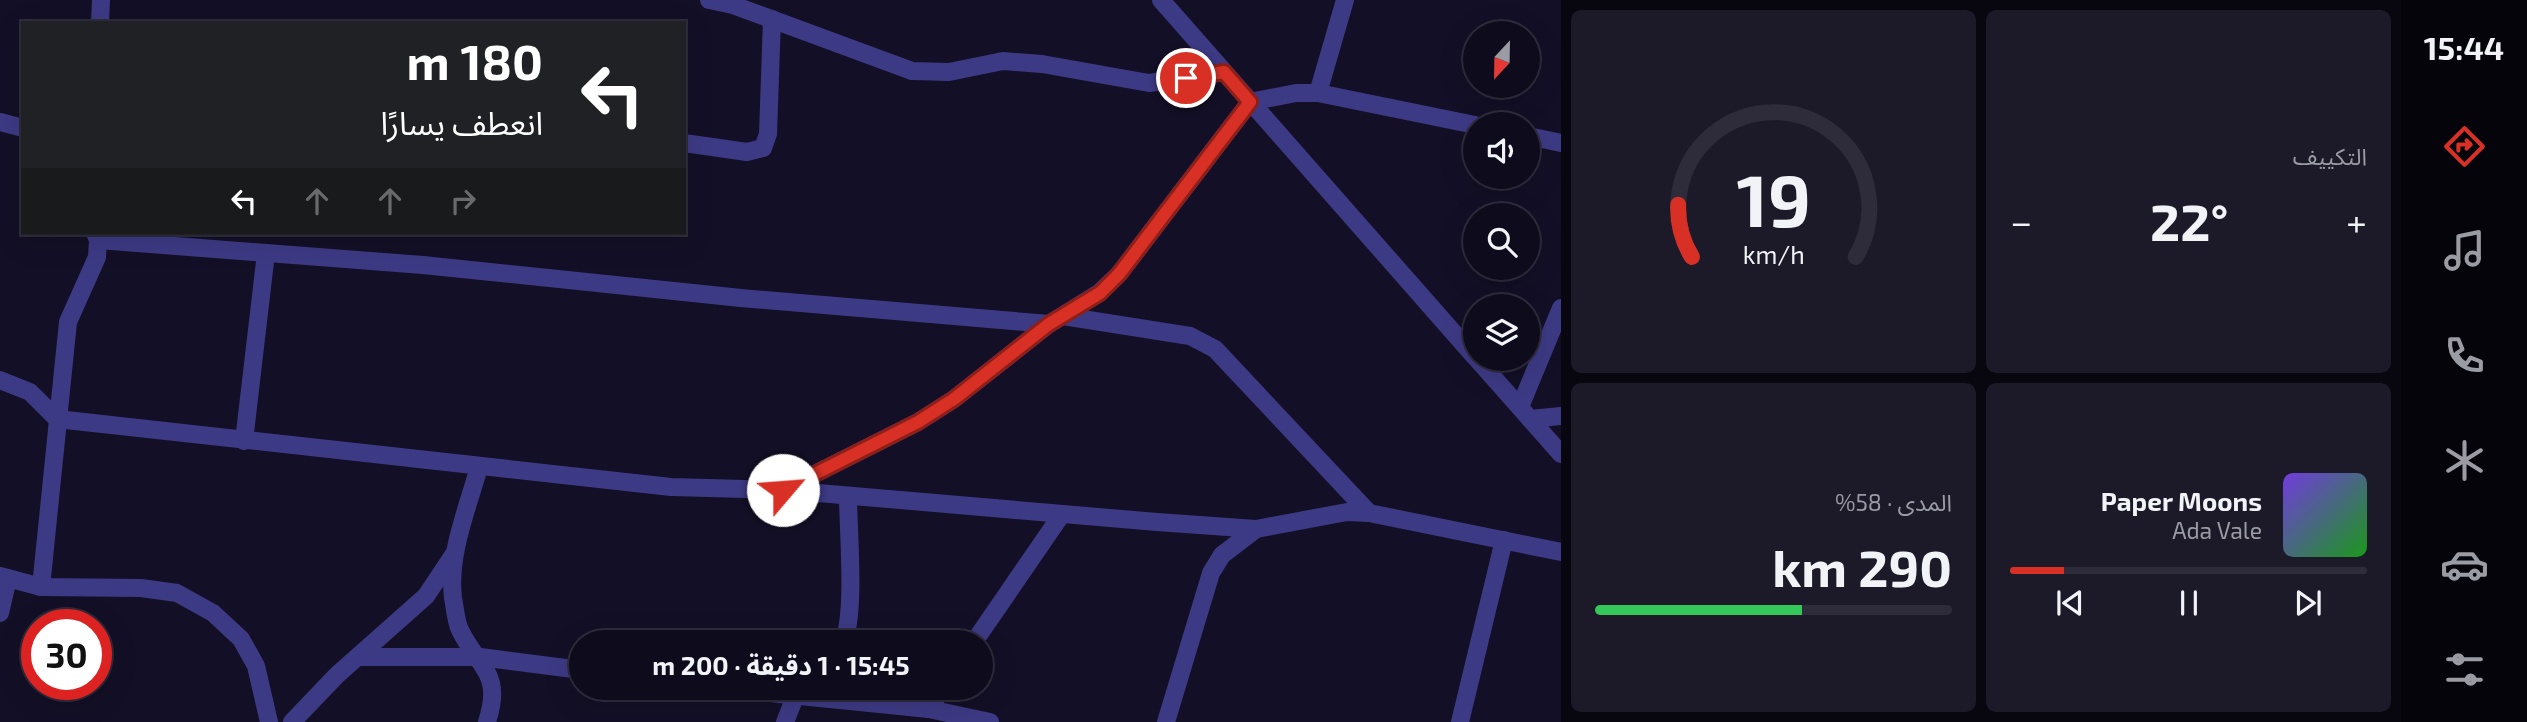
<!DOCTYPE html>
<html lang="ar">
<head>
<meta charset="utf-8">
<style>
  :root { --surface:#0e0b1c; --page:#1c1929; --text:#f1f3f6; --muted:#9b9ba3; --line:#2e2b3b; --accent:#d93025 }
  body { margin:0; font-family:"Exo 2","Noto Sans Arabic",sans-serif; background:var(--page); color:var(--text); direction:rtl; height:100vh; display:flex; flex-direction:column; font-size:26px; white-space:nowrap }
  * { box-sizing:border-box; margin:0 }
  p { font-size:23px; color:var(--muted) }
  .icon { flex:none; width:38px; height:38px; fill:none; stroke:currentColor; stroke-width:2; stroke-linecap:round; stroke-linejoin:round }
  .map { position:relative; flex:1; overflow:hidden; direction:ltr }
  .side { display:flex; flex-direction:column; gap:10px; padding:10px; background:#08060f; width:840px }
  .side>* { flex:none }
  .hud { position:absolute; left:21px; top:21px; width:665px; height:214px; border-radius:0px; box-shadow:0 7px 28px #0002,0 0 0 2px var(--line); direction:rtl; background:#202124; color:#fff; overflow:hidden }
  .needle { width:46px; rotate:202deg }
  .tools { position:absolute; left:1463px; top:21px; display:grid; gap:14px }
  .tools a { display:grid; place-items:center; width:77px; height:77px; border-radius:50%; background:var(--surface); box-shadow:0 7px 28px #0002,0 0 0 2px var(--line); font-size:35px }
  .speed { position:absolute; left:21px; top:609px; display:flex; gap:14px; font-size:35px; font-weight:700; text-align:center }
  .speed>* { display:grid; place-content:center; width:91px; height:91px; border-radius:50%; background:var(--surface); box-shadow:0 7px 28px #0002,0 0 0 2px var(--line); line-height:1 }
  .speed .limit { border:10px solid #d22; background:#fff; color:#111 }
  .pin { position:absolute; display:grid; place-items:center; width:60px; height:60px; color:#fff; margin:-30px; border:4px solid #fff; border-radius:50%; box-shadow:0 2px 7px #0007 }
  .me { position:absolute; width:77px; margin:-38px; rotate:63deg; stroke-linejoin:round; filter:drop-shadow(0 0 5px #0008) }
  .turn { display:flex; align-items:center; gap:24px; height:147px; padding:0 28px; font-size:32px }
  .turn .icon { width:91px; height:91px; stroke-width:2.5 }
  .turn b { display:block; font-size:49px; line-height:60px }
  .lanes { display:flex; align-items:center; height:66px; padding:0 28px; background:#0003; justify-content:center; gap:35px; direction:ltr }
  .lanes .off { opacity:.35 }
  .big { font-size:52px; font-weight:700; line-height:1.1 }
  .side .tile { flex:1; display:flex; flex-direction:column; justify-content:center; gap:10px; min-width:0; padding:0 24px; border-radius:10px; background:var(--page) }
  .side .dial { align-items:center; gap:0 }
  .dial svg { height:182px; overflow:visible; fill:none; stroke:var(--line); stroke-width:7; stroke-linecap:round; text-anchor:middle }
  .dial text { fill:var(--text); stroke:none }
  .song { display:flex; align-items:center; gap:21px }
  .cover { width:84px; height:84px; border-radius:10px; background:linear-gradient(135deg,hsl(260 70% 55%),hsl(120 70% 35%)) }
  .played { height:7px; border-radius:4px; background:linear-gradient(90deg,var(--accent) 15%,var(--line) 15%) }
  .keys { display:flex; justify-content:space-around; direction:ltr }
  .heat { display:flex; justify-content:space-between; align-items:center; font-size:38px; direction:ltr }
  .charge { height:10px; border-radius:5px; background:linear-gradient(90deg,#34c759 58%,var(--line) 0) }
  .side .tiles { flex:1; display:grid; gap:10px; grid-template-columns:repeat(2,1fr) }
  .trip { position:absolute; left:569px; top:630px; width:424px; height:70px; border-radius:35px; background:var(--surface); box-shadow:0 7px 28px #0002,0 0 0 2px var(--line); font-weight:700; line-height:70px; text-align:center; direction:rtl }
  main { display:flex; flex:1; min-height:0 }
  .tabs { display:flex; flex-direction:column; width:126px; justify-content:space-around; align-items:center; background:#06040b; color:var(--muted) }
  .tabs .icon { width:49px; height:49px }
  .tabs .selected { color:var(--accent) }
  .tabs b { font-size:32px; color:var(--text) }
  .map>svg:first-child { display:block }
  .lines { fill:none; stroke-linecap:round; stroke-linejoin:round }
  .minor { stroke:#3d3a85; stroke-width:18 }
  .tertiary { stroke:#3d3a85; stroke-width:18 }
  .route-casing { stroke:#8d1f18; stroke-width:18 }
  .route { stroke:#d93025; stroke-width:12 }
</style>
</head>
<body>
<main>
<nav class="tabs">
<b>15:44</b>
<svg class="icon selected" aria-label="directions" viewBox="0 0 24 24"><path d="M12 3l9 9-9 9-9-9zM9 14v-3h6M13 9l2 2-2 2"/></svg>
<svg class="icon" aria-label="music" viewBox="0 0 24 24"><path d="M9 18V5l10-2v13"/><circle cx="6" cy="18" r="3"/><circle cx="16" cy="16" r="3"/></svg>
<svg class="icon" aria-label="phone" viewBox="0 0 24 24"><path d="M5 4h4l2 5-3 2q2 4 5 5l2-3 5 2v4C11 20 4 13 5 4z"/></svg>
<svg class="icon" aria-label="climate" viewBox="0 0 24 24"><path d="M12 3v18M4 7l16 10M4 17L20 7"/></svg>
<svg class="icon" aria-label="car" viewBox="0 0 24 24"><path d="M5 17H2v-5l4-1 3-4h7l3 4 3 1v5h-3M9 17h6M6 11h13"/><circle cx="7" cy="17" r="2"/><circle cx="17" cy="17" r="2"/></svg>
<svg class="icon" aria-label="filters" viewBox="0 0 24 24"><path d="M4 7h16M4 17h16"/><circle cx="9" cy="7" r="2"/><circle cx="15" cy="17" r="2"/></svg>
</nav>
<section class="side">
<div class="tiles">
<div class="tile"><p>التكييف</p>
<div class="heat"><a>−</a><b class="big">22°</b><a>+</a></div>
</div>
<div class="tile dial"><svg viewBox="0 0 100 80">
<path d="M14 69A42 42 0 1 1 86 69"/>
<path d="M14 69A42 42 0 0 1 8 46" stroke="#d93025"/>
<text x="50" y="56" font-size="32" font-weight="700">19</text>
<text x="50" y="72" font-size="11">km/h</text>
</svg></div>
<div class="tile">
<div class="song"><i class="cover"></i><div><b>Paper Moons</b><p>Ada Vale</p></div></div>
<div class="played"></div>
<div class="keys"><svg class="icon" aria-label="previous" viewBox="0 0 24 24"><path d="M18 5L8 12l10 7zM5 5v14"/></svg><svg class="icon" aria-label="pause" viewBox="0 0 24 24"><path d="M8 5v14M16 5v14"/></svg><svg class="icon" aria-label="next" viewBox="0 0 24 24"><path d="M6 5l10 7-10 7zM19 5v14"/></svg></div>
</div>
<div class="tile"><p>المدى · 58%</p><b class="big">290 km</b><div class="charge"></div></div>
</div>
</section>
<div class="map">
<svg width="1561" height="722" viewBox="0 0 1561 722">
  <rect width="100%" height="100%" fill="#130f26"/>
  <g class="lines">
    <g class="minor">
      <polyline points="709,0 733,5 912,71 949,72 1003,61 1042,64 1149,83 1224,72"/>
      <polyline points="100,23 101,0"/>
      <polyline points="1318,93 1345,0"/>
      <polyline points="0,122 23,128"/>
      <polyline points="1528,136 1561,143"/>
      <polyline points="684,143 747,152 763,148 768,134 772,19"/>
      <polyline points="98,240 423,265 741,298 1049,324"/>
      <polyline points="1063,316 1190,336 1215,349 1369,513"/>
      <polyline points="0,380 30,392 57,419 671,487 783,490 1157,522 1256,529 1347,512 1369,513 1561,552"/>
      <polyline points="1520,407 1561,308"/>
      <polyline points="1530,419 1561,416"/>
      <polyline points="244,441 266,253"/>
      <path d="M479 467C467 510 448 554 453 598 455 608 456 622 460 630 479 669 503 672 487 722"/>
      <polyline points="783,490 918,422 954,399 1049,324 1099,293 1119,274 1250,102 1296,93 1318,93 1475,125"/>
      <polyline points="0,576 41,587 141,588 177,593 213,613 241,639 256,666 269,722"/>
      <polyline points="41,587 68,322 97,257 98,240 95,233"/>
      <polyline points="0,613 8,578"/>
      <path d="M843 642C856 615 848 529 848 496"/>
      <polyline points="974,642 1062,514"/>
      <polyline points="359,657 480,657 581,670"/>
      <polyline points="721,688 929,709 990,722"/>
      <polyline points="929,709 943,688"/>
      <polyline points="292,722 337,675 426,596 454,554"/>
      <polyline points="785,722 795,697 803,689"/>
      <polyline points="1166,722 1211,573 1222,555 1256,529"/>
      <polyline points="1460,722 1504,540"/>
    </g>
    <g class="tertiary">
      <polyline points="1161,0 1475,357"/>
      <polyline points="1477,359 1561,454"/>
    </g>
  </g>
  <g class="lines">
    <defs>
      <polyline id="route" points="783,490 918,422 954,399 1049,324 1100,293 1119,274 1250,102 1224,72 1186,78"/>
    </defs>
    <use href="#route" class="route-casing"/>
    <use href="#route" class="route"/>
  </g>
</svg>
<div class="tools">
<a><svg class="needle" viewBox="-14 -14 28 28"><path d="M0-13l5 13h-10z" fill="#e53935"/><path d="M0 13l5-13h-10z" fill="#9b9ba3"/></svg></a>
<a><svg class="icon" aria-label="sound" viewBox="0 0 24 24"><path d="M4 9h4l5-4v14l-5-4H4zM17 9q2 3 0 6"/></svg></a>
<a><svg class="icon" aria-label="search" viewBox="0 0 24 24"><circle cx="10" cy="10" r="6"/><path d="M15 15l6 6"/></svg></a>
<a><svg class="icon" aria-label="layers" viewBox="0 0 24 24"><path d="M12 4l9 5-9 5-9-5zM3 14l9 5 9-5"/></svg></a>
</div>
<div class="speed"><div class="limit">30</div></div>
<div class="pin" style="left:1186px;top:78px;background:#d93025"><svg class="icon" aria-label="arrive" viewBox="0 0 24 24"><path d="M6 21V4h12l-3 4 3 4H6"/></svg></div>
<svg class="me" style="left:783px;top:490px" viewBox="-20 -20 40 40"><circle r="19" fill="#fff"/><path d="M0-13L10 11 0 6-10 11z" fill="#d93025"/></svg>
<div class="trip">15:45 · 1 دقيقة · 200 m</div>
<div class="hud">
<div class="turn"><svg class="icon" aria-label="left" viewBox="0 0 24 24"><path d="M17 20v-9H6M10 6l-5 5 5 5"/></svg><div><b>180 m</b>انعطف يسارًا</div></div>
<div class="lanes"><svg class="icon" aria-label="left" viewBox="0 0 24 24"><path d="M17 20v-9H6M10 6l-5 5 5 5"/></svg><svg class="icon off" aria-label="ahead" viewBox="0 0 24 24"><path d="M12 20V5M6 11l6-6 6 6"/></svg><svg class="icon off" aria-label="ahead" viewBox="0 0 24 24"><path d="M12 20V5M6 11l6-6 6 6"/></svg><svg class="icon off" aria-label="right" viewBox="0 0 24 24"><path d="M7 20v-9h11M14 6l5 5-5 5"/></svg></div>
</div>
</div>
</main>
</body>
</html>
